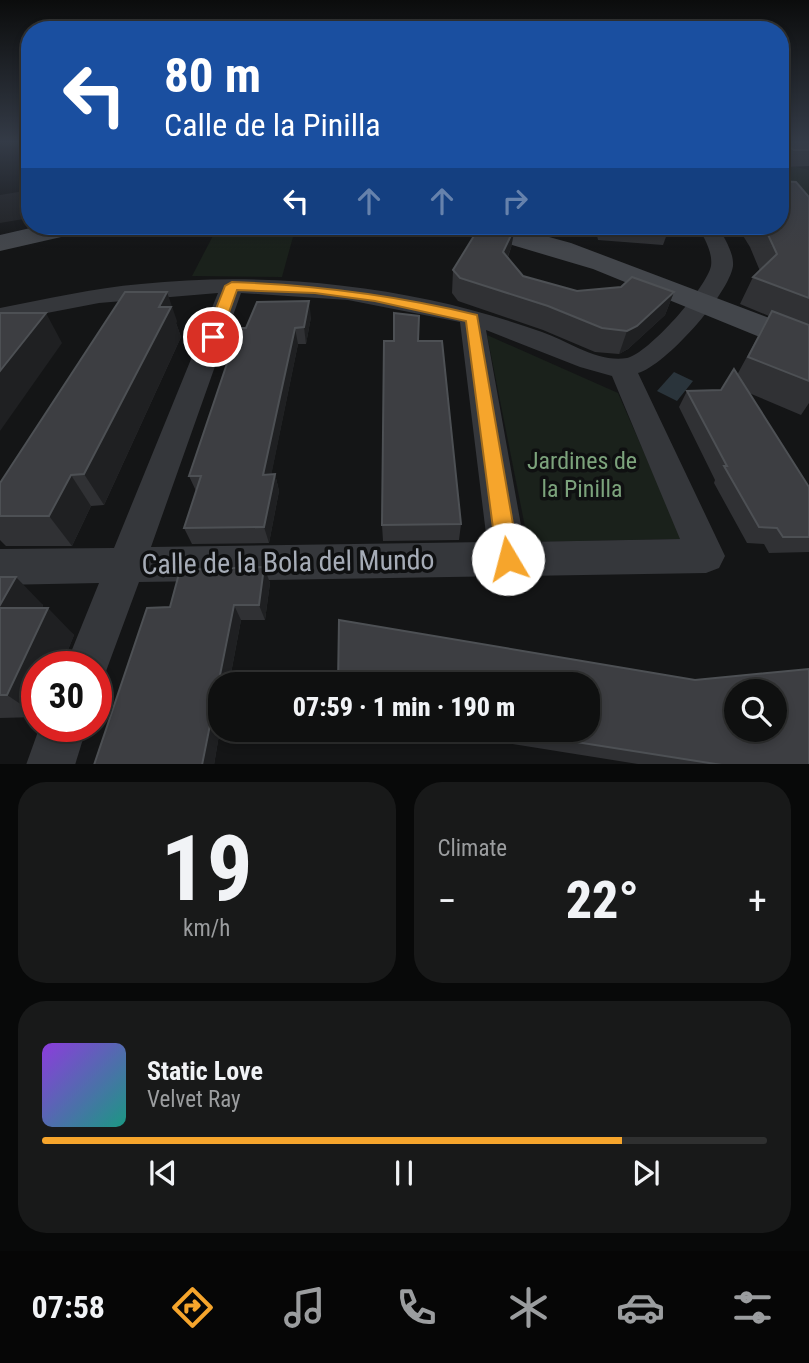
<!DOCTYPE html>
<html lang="en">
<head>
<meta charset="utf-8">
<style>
  :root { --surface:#0f1010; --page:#181919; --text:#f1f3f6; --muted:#9b9d9f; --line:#2f3030; --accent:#f6a52c }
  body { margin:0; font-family:"Roboto Condensed",sans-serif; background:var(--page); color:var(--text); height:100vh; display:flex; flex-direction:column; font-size:26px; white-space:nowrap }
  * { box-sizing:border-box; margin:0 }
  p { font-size:23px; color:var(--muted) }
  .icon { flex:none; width:38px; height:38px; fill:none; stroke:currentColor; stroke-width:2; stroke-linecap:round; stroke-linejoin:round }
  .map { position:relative; height:764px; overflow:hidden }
  .sheet { display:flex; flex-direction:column; gap:18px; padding:18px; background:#080909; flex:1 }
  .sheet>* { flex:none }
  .guide { position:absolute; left:21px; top:21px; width:768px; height:214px; border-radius:28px; box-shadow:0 4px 10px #0003,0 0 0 2px var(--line); background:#1a4fa0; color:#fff; overflow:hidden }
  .fabs { position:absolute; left:724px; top:679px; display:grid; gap:14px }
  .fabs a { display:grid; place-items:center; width:63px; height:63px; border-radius:50%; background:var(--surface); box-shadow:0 4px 10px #0003,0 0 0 2px var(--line); font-size:35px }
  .speed { position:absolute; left:21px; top:651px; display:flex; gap:14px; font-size:35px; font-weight:700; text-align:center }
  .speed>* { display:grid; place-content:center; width:91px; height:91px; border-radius:50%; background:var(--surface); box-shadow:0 4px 10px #0003,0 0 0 2px var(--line); line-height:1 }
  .speed .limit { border:10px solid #d22; background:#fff; color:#111 }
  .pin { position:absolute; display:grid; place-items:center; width:60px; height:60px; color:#fff; margin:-30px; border:4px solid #fff; border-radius:50%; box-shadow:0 2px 7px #0007 }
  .me { position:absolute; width:77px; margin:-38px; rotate:352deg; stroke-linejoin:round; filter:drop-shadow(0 0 5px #0008) }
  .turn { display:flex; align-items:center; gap:24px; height:147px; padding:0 28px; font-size:32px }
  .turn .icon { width:91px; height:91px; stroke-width:2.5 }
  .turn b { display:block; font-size:49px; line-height:60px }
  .lanes { display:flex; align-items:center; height:66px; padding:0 28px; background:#0003; justify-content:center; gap:35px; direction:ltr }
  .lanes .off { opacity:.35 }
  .big { font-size:52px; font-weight:800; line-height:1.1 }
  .sheet .card { flex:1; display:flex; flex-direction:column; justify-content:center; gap:10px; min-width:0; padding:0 24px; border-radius:28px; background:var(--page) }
  .sheet .dial { align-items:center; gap:0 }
  .dial b { font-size:91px; line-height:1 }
  .song { display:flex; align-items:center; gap:21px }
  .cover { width:84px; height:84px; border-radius:10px; background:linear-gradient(135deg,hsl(270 70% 55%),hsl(170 70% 35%)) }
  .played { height:7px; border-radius:4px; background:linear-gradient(90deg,var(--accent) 80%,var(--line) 80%) }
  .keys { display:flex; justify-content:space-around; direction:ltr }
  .heat { display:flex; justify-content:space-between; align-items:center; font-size:38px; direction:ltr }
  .sheet .tiles { flex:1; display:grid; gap:18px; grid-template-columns:1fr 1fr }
  .card:last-child { grid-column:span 2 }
  .trip { position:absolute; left:208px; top:672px; width:392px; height:70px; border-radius:28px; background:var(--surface); box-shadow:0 4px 10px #0003,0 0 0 2px var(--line); font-weight:800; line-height:70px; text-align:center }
  .dock { display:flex; height:112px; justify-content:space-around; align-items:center; background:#060606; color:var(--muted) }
  .dock .icon { width:49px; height:49px }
  .dock .selected { color:var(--accent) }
  .dock b { font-size:32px; color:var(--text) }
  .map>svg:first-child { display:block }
  .built { fill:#202123 }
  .green { fill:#1a211b }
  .water { fill:#2a343b }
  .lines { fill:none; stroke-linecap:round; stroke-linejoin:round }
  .minor { fill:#35373b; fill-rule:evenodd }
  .secondary { fill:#43464b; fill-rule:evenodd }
  .wall { fill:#303134 }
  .shaded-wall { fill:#1f2022 }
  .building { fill:#3d3e42; stroke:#4d5054; stroke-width:2; fill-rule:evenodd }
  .route { fill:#f6a52c; stroke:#a06b1d; stroke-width:2 }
  .labels { text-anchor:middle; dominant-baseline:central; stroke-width:7; stroke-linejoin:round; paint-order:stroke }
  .park-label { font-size:24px; fill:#7ca37c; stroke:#0f1011 }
  .near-street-label { font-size:28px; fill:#a6acb7; stroke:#0f1011 }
</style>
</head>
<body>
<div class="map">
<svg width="809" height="765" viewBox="0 0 809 765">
  <rect width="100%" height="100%" fill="#141516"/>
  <polygon class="built" points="30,190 30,218 0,223 0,195"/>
  <g class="green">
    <polygon points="780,163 809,170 809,199 781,205"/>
    <polygon points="218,226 296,226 282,277 192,276"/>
    <polygon points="487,335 618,393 682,539 528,542"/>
  </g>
  <polygon class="water" points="674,372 693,381 677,401 657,391"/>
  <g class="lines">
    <g class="minor">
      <path d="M698 226H718C724 238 734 252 733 266 729 294 665 366 638 373L725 556 719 568 706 573 139 582 102 682 96 685V667H65L99 583 0 585V549L114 548 218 293 99 303 0 322V308C47 299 93 288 141 284 237 274 335 280 430 300 468 308 505 319 542 332 568 341 598 363 627 358 648 354 707 287 711 266 713 252 704 238 698 226ZM241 293 348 300 460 322 487 542 151 547ZM486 330 580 367 612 376 680 539 524 542Z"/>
      <polygon points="40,726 87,726 75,765 26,765"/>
    </g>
    <g class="secondary">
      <polygon points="39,226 87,226 83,232 0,251 0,235"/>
      <polygon points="464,226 509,226 571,243 809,333 809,357 593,269 468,232"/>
    </g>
  </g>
  <g class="wall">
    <polygon points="780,142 809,142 809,166 786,167 780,163"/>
    <polygon points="809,197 809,403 801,415 749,393 809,487 809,552 769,553 764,544 747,543 714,483 715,480 679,407 687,391 721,390 737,375 769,316 740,304 753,277 760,271 750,247 737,226 780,226"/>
    <polygon points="595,226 670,226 663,245 598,240"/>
    <polygon points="515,227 511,248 508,257 523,276 577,291 674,292 665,315 628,349 619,354 595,352 543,330 458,301 452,293 453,270"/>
    <polygon points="311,317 306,344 298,344 271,475 275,474 279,491 269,543 192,544 184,528 196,491 189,476 246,328"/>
    <polygon points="177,321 176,323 181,337 104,505 91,506 72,546 6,546 0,540 0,483"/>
    <polygon points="418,341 461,524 459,540 383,541 382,525"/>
    <polygon points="264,567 270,583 265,620 241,620 229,684 220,684 220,729 214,765 94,765 170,607"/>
    <polygon points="0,577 43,605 42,608 74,635 61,667 37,667 37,717 0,718"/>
    <polygon points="425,730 588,730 809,765 644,765"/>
  </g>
  <g class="shaded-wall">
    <polygon points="515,227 511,248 500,274 503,252"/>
    <polygon points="167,292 177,321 176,323 181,337 104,505 84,474"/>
    <polygon points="674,292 665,315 628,349 619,354 627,331"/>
    <polygon points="309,301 311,317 306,344 304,327"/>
    <polygon points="46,313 62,343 0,431 0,371"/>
    <polygon points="295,328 298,344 268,491 263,475"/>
    <polygon points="275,474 279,491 269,543 264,527"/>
    <polygon points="71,475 91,506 72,546 49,516"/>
    <polygon points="264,567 270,583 265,620 259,605"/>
    <polygon points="16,577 43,605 28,635 0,610 0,605"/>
    <polygon points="234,605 241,620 229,684 220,684 220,729 214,765 202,765"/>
    <polygon points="48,608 74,635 61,667 37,667 37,715 7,695"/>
  </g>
  <g class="building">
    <polygon points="780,142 809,142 809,150 794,150"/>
    <polygon points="780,181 796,182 809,197 809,298 753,277 777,254 764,226 780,226"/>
    <polygon points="480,226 509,226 515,227 503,252 523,276 577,291 621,287 632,277 674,292 637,326 627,331 602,328 548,306 460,278 453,270"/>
    <polygon points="125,292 167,292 159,307 171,307 84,474 71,475 49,516 0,516 0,483"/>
    <polygon points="309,301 304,327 295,328 263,475 275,474 264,527 184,528 201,476 189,476 239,328 246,328 257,302"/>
    <polygon points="772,311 809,325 809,381 748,357"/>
    <polygon points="0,313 46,313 0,371"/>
    <polygon points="394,313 419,316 418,341 442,341 461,524 382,525 384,341 394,341"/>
    <polygon points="734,369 809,487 809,537 783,537 777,528 759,527 724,466 727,466 687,391 721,390"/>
    <polygon points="264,567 259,605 234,605 202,765 94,765 147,608 170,607 180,570"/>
    <polygon points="0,577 16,577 0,605"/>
    <polygon points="0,608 48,608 7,695 0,695"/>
    <path d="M339 620 695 680 809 669V765H722L500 730H588V684H338ZM737 691H775V730H737Z"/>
  </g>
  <linearGradient id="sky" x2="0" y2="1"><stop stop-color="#0b0c0c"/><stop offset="0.57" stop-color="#343b47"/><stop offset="1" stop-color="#343b47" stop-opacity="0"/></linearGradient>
  <rect width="809" height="249" fill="url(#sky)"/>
  <path class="route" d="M232 282C316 285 395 295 477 315L519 559 515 566 508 569 500 566 497 559 466 321 375 301 315 293 237 290 220 337 218 340H207L205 337 225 286Z"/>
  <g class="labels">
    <g class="park-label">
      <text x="582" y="461">Jardines de<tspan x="582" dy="28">la Pinilla</tspan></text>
    </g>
    <g class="near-street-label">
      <text transform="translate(288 562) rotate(-1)">Calle de la Bola del Mundo</text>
    </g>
  </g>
</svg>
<div class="fabs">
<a><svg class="icon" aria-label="search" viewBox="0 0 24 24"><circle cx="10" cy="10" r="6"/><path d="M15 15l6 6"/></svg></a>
</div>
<div class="speed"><div class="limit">30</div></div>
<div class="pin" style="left:213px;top:337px;background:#d93025"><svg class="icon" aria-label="arrive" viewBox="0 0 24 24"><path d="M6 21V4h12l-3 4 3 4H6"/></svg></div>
<svg class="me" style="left:508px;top:559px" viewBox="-20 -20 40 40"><circle r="19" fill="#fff"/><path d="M0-13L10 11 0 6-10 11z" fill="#f6a52c"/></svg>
<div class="trip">07:59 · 1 min · 190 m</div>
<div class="guide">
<div class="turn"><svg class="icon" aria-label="left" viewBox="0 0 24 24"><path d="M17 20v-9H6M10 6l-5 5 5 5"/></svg><div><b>80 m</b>Calle de la Pinilla</div></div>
<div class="lanes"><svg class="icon" aria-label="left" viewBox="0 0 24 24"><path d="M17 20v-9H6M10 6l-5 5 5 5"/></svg><svg class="icon off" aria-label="ahead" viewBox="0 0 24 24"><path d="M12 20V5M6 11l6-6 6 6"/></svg><svg class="icon off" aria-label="ahead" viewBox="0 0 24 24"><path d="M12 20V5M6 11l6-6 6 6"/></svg><svg class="icon off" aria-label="right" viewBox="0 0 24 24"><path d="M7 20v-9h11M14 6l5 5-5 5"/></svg></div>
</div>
</div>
<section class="sheet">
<div class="tiles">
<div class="card dial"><b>19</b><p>km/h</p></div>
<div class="card"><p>Climate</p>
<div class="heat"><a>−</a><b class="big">22°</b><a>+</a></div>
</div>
<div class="card">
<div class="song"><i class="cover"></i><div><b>Static Love</b><p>Velvet Ray</p></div></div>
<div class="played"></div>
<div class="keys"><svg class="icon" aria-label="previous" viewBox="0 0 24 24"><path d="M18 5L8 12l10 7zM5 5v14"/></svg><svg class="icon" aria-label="pause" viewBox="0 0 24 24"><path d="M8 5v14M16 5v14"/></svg><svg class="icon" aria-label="next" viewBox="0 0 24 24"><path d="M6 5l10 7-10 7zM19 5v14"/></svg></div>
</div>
</div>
</section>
<nav class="dock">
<b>07:58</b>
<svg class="icon selected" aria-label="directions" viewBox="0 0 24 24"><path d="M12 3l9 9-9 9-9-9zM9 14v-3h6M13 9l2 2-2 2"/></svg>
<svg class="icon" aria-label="music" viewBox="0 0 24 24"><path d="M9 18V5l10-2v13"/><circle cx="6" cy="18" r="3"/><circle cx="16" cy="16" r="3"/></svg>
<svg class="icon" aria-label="phone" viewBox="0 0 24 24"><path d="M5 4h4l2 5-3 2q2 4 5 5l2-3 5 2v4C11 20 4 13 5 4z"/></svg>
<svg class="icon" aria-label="climate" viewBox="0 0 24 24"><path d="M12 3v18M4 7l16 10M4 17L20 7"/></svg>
<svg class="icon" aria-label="car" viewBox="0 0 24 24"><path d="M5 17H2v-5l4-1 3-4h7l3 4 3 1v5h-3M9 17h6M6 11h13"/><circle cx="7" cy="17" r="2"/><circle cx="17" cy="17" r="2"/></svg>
<svg class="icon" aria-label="filters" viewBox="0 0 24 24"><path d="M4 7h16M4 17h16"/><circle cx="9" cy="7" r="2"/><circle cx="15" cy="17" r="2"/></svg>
</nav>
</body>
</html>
